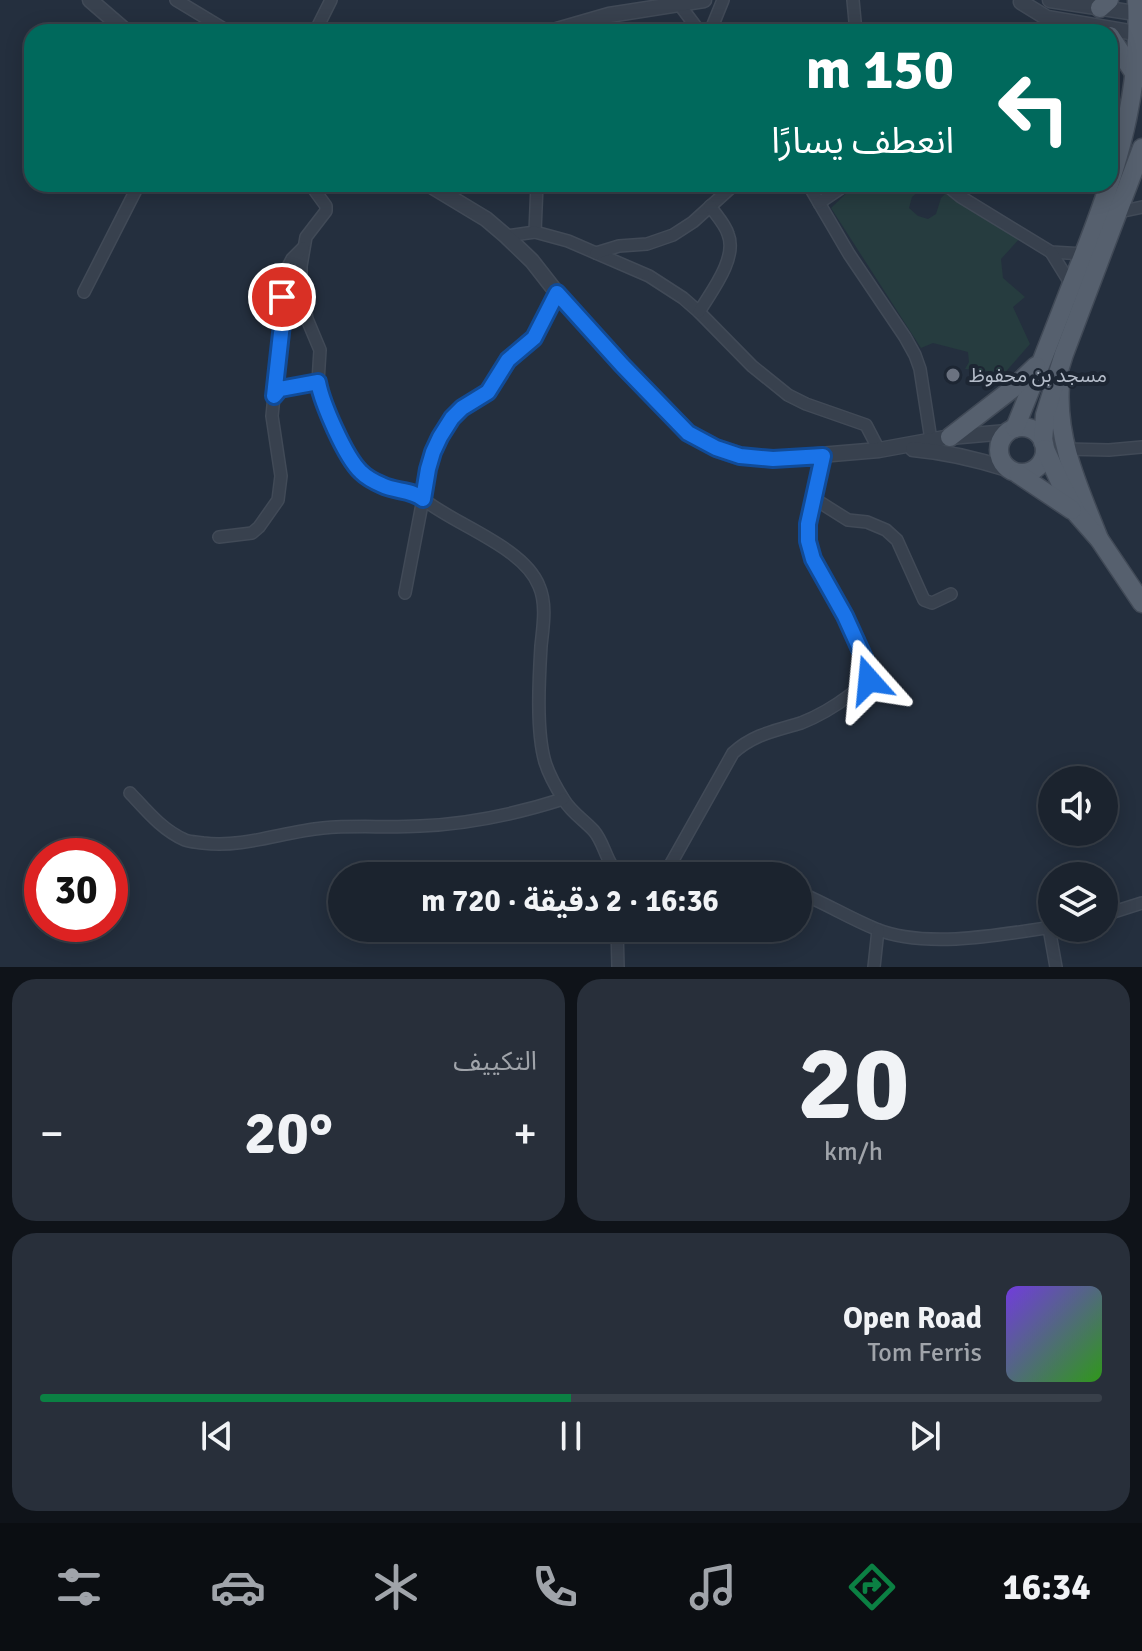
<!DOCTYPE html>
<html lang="ar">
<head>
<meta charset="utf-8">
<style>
  :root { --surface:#1b232e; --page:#282f3a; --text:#f1f3f6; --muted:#a0a4aa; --line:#39404a; --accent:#0b8043 }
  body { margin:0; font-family:Signika,"Noto Sans Arabic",sans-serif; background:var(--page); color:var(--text); direction:rtl; height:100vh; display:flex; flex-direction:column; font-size:30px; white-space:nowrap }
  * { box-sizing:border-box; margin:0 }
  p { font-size:26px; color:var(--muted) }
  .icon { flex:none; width:44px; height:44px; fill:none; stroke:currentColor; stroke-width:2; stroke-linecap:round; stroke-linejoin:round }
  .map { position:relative; height:967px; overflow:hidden; direction:ltr }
  .details { display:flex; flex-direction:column; gap:12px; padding:12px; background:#0f1319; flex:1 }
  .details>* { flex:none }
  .top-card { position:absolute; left:24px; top:24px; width:1094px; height:168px; border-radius:24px; box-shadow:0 4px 20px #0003,0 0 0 2px var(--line); direction:rtl; background:#00695c; color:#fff; overflow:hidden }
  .fabs { position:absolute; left:1038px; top:766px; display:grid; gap:16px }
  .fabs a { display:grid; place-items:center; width:80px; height:80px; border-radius:50%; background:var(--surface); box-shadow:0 4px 20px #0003,0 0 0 2px var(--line); font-size:40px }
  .speed { position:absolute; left:24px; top:838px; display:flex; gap:16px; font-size:40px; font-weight:700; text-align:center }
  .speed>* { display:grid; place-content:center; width:104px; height:104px; border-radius:50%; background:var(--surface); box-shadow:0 4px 20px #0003,0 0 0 2px var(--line); line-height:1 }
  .speed .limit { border:12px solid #d22; background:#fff; color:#111 }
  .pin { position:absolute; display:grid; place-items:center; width:68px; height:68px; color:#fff; margin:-34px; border:4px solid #fff; border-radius:50%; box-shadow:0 2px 8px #0007 }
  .me { position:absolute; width:88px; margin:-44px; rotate:342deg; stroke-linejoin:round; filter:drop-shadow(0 0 6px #0008) }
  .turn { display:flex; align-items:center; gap:28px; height:168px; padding:0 32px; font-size:36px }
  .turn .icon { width:104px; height:104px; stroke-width:2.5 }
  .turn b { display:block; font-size:56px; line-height:68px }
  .big { font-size:60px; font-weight:700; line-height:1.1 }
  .details .tile { flex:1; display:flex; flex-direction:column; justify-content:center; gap:12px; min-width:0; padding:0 28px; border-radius:24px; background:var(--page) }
  .details .dial { align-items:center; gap:0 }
  .dial b { font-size:104px; line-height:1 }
  .song { display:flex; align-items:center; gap:24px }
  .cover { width:96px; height:96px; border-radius:12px; background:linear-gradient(135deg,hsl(260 70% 55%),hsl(110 70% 35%)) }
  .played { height:8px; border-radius:4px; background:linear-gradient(90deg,var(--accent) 50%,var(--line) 50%) }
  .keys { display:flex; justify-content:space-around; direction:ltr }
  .heat { display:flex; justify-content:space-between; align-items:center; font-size:44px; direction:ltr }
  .details .tiles { flex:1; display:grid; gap:12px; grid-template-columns:1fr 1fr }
  .tile:last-child { grid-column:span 2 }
  .trip { position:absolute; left:328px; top:862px; width:484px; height:80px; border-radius:40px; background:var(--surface); box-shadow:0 4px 20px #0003,0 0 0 2px var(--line); font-weight:700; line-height:80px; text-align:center; direction:rtl }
  .tab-bar { display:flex; height:128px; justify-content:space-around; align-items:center; background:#0b0e12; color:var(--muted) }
  .tab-bar .icon { width:56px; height:56px }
  .tab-bar .current { color:var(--accent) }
  .tab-bar b { font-size:36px; color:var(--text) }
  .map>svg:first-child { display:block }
  .green { fill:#263c3f }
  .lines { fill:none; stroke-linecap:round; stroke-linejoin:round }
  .minor-casing { stroke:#414a57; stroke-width:14 }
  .tertiary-casing { stroke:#414a57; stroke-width:17 }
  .primary-casing { stroke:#414a57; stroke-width:21 }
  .minor { stroke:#38414e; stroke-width:11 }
  .tertiary { stroke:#38414e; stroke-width:14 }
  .primary { stroke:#56606e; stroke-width:18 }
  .route-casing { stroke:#114b97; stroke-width:20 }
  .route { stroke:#1a73e8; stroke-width:14 }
  .worship-dot { fill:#6b7280; stroke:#1d2633; stroke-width:3 }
  .labels { text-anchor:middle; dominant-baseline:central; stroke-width:8; stroke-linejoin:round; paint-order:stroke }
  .poi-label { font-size:20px; fill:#b4bcc9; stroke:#1d2633; text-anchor:start }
</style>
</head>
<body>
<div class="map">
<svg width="1142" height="967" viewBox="0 0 1142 967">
  <rect width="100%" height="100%" fill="#242f3e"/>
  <polygon class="green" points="856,184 921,184 918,192 912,197 909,208 918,216 928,219 936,214 941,198 948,191 1021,237 1001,259 1003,278 1025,297 1013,307 1030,344 1002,376 997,372 965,369 969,362 968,352 933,343 921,348 831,208"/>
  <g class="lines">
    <defs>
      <g id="minor">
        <polyline points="176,0 229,32"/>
        <polyline points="853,0 856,32"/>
        <polyline points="679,4 700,32"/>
        <polyline points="315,32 331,0"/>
        <polyline points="710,32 723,0"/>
        <polyline points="310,184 326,206 326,211 306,237 301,266 301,281 307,319 320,350 318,382 321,399 353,462 361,472 381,485 393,490 412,492 423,499 405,593"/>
        <polyline points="808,184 849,254 905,337 915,355 920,369 931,440"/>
        <polyline points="945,184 961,197 1051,252 1084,254"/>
        <polyline points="819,203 847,184"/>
        <polyline points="1119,212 1142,207"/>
        <polyline points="535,232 537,184"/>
        <polyline points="506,236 535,232 568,241 649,276 683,298 699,312 752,366 788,395 806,404 866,425 879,450"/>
        <polyline points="1051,252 1072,286"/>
        <polyline points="596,253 619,246 647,244 673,235 693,222 735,184"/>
        <polyline points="84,292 139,184"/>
        <path d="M557 293 534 338 508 360 488 392 462 408 452 418 440 437 428 469 423 499C455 525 524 547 539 586 547 604 543 627 541 646 539 679 536 731 545 762 549 775 557 789 564 800 572 813 584 820 594 831 606 845 606 867 623 876"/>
        <path d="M699 312C711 292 738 258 728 234 725 224 716 215 710 206"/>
        <polyline points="274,396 284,306 279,289 281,280 292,259 303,248"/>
        <polyline points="1065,449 1109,450 1142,447"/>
        <polyline points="813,498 848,520 867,522 886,530 897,540 924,600 932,603 951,594"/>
        <polyline points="219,537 252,533 259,527 278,500 281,476 272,416 274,396 280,389 318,382"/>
        <path d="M130 793C146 810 162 830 185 840 190 842 197 842 203 843 244 848 282 832 323 828 355 825 388 828 420 826 470 824 516 814 563 799"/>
        <path d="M664 876 733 753C754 734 775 731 801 723 819 716 834 707 850 695 857 690 864 687 869 680V669L845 616 813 559 808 541V524L823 456"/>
        <path d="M798 892C825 903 849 918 876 929 925 949 1000 935 1052 927"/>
        <polyline points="1104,915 1142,903"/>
        <polyline points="617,928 618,967"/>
        <polyline points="1049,928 1056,967"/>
        <polyline points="874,967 878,930"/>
      </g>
      <g id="tertiary">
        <polyline points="90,0 127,32"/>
        <polyline points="1050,0 1142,14"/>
        <polyline points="1021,2 1047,18 1142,34"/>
        <polyline points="550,32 609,15 704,0"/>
        <polyline points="428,184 486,219 506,236 532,261 557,293 663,408 688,433 716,448 740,456 773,459 879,450 950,437 1007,432"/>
        <path d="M913 449C946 452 976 459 1007 469"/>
      </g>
      <g id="primary">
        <polyline points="1100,8 1109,0"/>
        <polyline points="1110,36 1138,79"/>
        <path d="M1060 385C1056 441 1079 488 1099 539"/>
        <circle cx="1022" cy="450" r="23"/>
        <path d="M1015 428C1035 379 1054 330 1073 281 1111 188 1142 103 1137 0"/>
        <polyline points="950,437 1012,389 1036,366"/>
        <polyline points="1043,442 1045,415 1064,354 1142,148"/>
        <polyline points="1045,449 1060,482 1077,514 1099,539 1142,603"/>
        <polyline points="1018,474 1072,510"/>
      </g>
    </defs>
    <use href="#minor" class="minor-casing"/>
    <use href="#tertiary" class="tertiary-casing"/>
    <use href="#primary" class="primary-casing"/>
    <use href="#minor" class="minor"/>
    <use href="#tertiary" class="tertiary"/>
    <use href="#primary" class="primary"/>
  </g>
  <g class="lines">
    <defs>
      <path id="route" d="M282 297 284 306 274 396 280 389 318 382C322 403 345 457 361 472 366 477 375 482 382 485 396 492 411 489 423 499L428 469 433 452 440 437 452 418 462 408 488 392 508 360 534 338 557 293 622 365 688 433 716 448 740 456 773 459 823 456 808 524V541L813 559 845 616 869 669V680"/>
    </defs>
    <use href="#route" class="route-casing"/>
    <use href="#route" class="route"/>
  </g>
  <circle class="worship-dot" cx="953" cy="375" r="8"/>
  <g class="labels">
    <g class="poi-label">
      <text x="969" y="375">مسجد بن محفوظ</text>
    </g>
  </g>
</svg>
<div class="fabs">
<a><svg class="icon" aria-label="sound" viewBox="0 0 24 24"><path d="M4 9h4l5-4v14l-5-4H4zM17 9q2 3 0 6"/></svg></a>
<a><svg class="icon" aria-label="layers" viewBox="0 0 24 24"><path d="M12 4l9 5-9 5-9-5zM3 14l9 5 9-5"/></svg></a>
</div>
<div class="speed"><div class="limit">30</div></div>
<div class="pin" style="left:282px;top:297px;background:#d93025"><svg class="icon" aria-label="arrive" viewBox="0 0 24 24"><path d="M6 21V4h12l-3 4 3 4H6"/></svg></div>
<svg class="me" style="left:869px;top:680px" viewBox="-20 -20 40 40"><path d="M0-17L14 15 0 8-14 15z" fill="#1a73e8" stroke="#fff" stroke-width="4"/></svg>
<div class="trip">16:36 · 2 دقيقة · 720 m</div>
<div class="top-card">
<div class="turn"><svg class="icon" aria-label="left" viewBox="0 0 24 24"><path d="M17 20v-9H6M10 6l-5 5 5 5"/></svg><div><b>150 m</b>انعطف يسارًا</div></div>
</div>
</div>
<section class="details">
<div class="tiles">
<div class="tile dial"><b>20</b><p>km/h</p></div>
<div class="tile"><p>التكييف</p>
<div class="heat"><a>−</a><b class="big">20°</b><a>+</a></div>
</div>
<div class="tile">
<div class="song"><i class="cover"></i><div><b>Open Road</b><p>Tom Ferris</p></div></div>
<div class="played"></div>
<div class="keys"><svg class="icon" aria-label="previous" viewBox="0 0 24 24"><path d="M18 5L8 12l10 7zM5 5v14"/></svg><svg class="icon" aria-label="pause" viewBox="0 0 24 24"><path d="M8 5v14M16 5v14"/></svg><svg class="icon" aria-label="next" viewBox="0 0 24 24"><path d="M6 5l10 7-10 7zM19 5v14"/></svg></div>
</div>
</div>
</section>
<nav class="tab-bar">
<b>16:34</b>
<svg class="icon current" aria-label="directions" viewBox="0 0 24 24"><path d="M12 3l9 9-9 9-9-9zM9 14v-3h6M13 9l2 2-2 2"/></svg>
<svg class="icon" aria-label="music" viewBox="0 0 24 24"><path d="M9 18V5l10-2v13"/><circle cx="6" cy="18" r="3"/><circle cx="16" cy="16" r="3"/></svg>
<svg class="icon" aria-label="phone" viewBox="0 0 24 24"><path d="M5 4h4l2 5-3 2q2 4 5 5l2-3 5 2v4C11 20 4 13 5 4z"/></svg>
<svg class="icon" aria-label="climate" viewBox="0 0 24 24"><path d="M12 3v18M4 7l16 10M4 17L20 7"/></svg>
<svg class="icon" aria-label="car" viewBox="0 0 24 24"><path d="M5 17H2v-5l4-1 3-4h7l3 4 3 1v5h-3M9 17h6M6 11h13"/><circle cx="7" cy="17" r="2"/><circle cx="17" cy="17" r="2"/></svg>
<svg class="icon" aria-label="filters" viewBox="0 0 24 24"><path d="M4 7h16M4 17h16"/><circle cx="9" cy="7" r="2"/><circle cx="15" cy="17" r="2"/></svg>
</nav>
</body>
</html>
